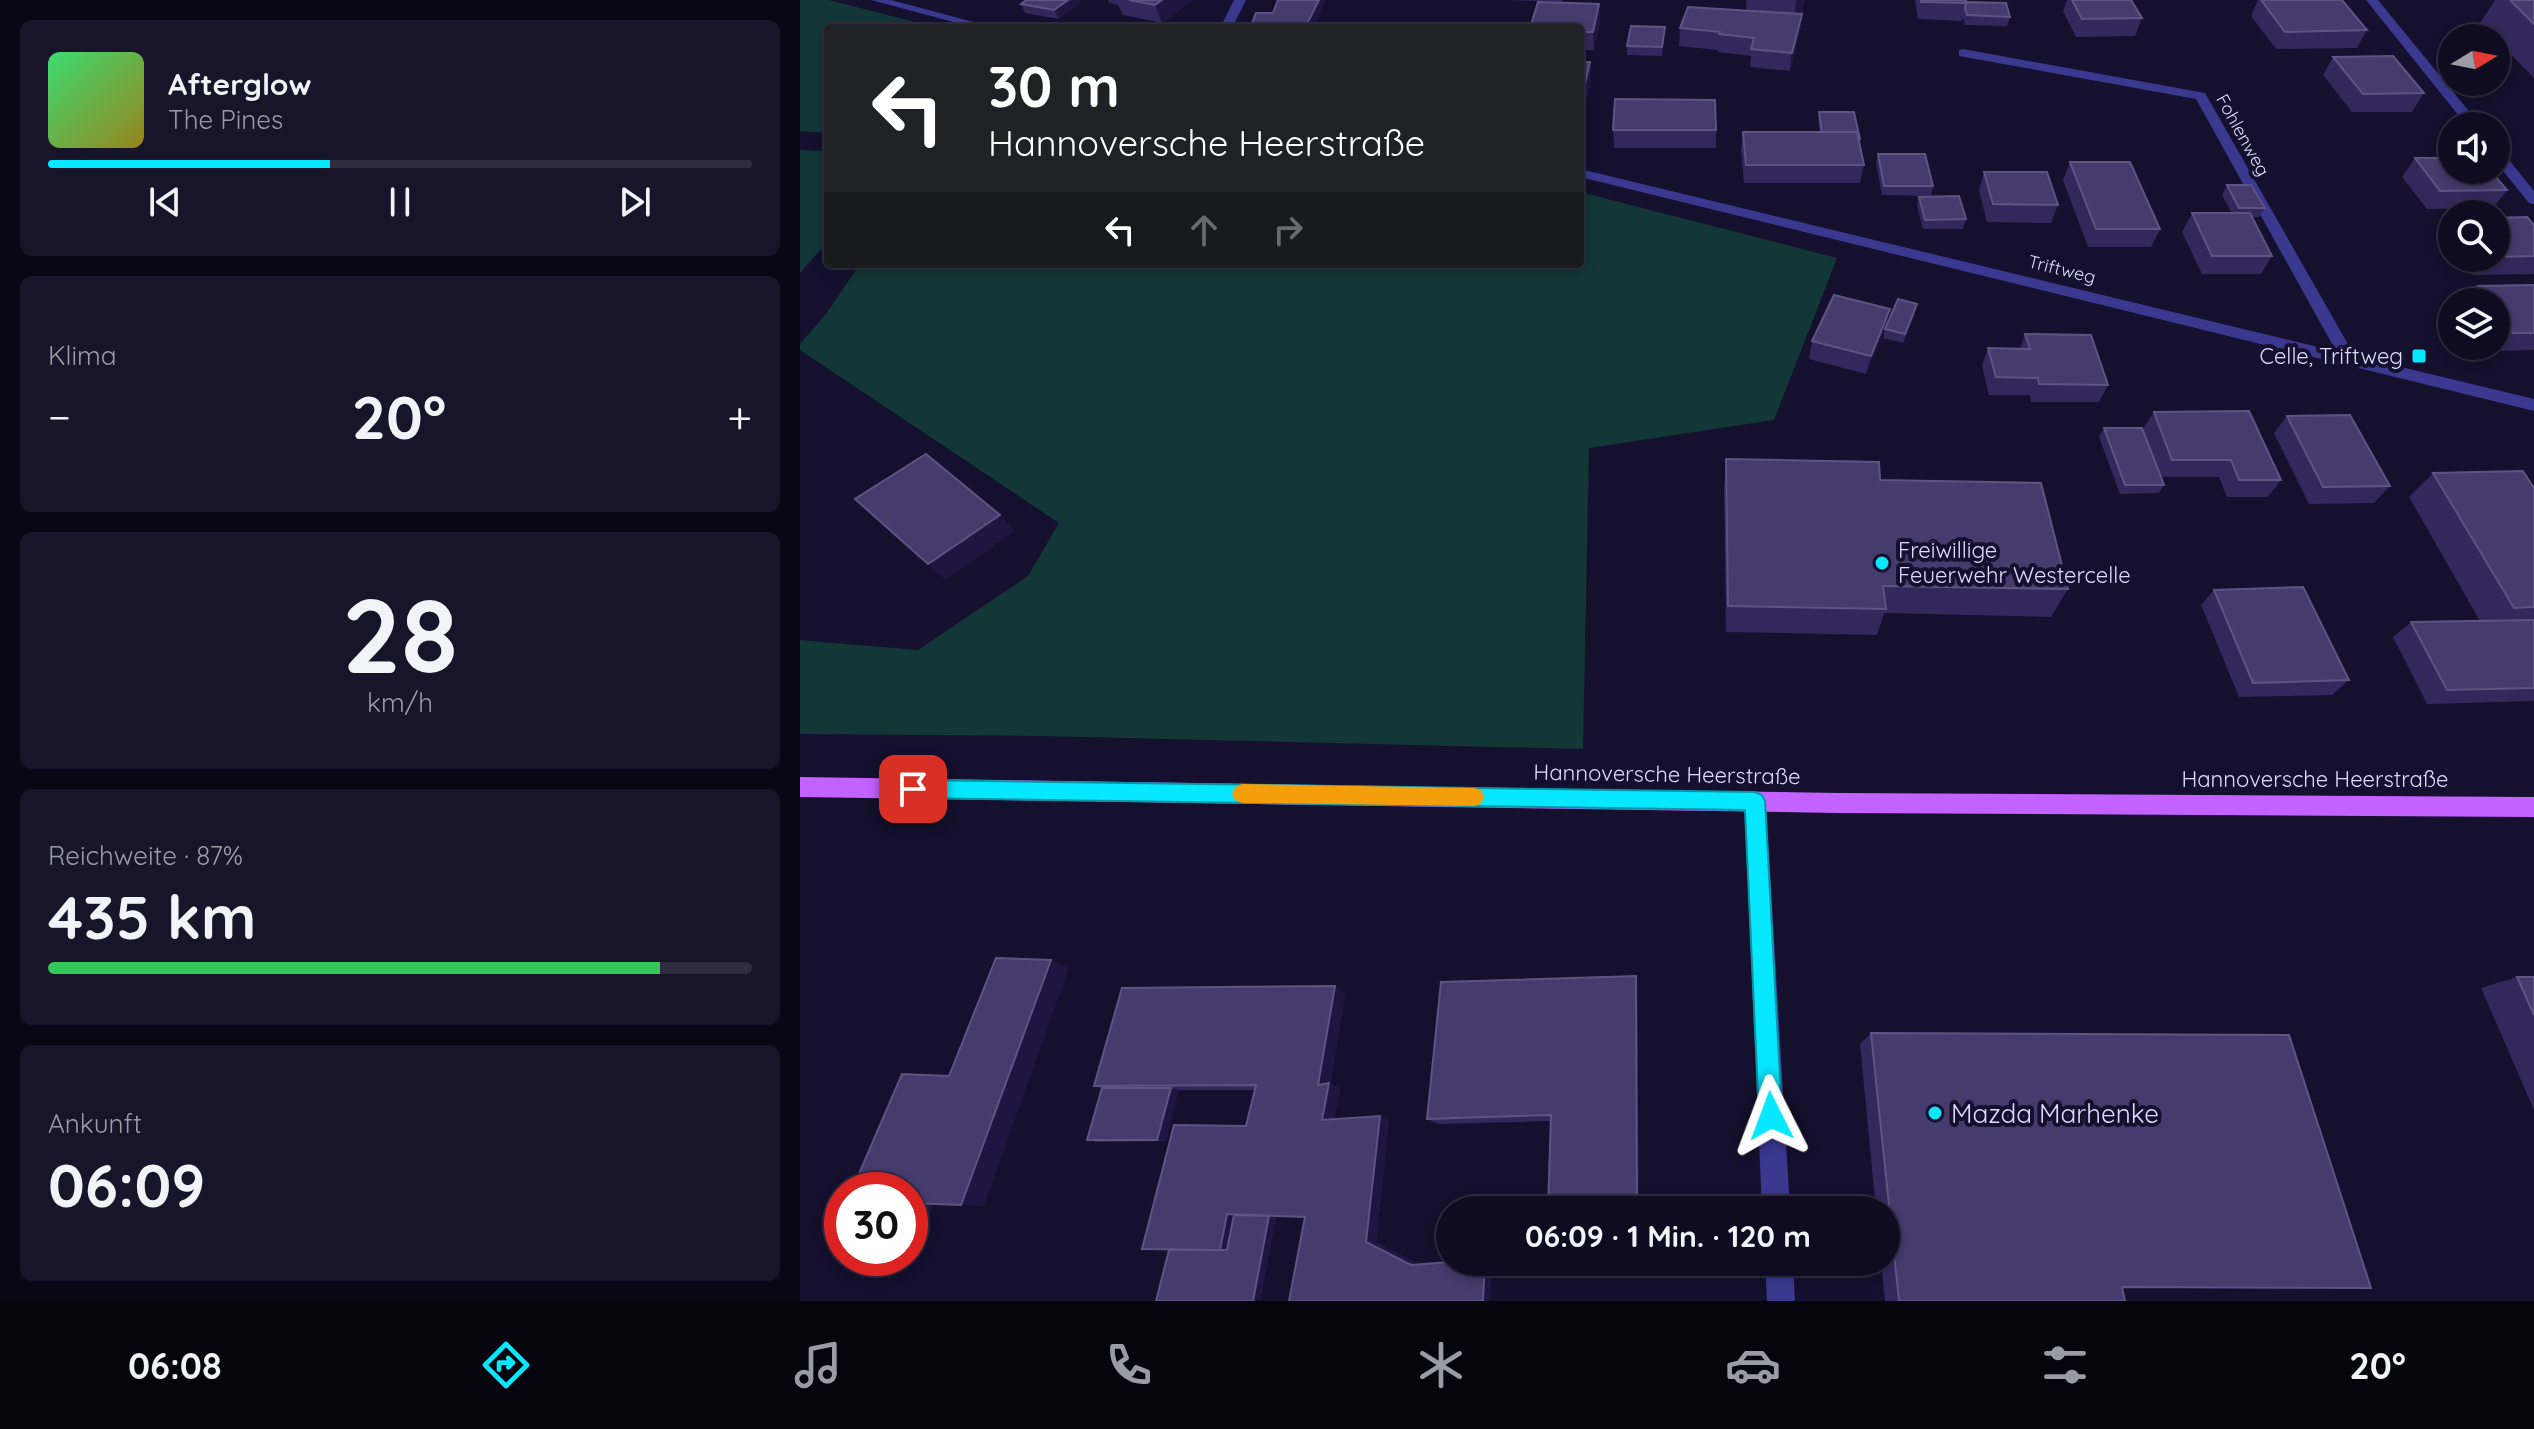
<!DOCTYPE html>
<html lang="de">
<head>
<meta charset="utf-8">
<style>
  :root { --surface:#0f0c22; --page:#18152a; --text:#f1f3f6; --muted:#9b9ba5; --line:#2f2c40; --accent:#07e8ff }
  body { margin:0; font-family:Quicksand,sans-serif; background:var(--page); color:var(--text); height:100vh; display:flex; flex-direction:column; font-size:30px; white-space:nowrap }
  * { box-sizing:border-box; margin:0 }
  p { font-size:26px; color:var(--muted) }
  .icon { flex:none; width:44px; height:44px; fill:none; stroke:currentColor; stroke-width:2; stroke-linecap:round; stroke-linejoin:round }
  .map { position:relative; flex:1; overflow:hidden }
  .panel { display:flex; flex-direction:column; gap:20px; padding:20px; background:#080713; width:800px }
  .panel>* { flex:none }
  .top-card { position:absolute; left:24px; top:24px; width:760px; height:244px; border-radius:8px; box-shadow:0 4px 12px #0003,0 0 0 2px var(--line); background:#202124; color:#fff; overflow:hidden }
  .needle { width:52px; rotate:80deg }
  .tools { position:absolute; left:1638px; top:24px; display:grid; gap:16px }
  .tools a { display:grid; place-items:center; width:72px; height:72px; border-radius:50%; background:var(--surface); box-shadow:0 4px 12px #0003,0 0 0 2px var(--line); font-size:40px }
  .speed { position:absolute; left:24px; top:1172px; display:flex; gap:16px; font-size:40px; font-weight:700; text-align:center }
  .speed>* { display:grid; place-content:center; width:104px; height:104px; border-radius:50%; background:var(--surface); box-shadow:0 4px 12px #0003,0 0 0 2px var(--line); line-height:1 }
  .speed .limit { border:12px solid #d22; background:#fff; color:#111 }
  .pin { position:absolute; display:grid; place-items:center; width:68px; height:68px; color:#fff; margin:-34px; border-radius:16px; box-shadow:0 4px 12px #0006 }
  .me { position:absolute; width:88px; margin:-44px; rotate:357deg; stroke-linejoin:round; filter:drop-shadow(0 0 6px #0008) }
  .turn { display:flex; align-items:center; gap:28px; height:168px; padding:0 32px; font-size:36px }
  .turn .icon { width:104px; height:104px; stroke-width:2.5 }
  .turn b { display:block; font-size:56px; line-height:68px }
  .lanes { display:flex; align-items:center; height:76px; padding:0 32px; background:#0003; justify-content:center; gap:40px; direction:ltr }
  .lanes .off { opacity:.35 }
  .big { font-size:60px; font-weight:700; line-height:1.1 }
  .panel .card { flex:1; display:flex; flex-direction:column; justify-content:center; gap:12px; min-width:0; padding:0 28px; border-radius:12px; background:var(--page) }
  .panel .dial { align-items:center; gap:0 }
  .dial b { font-size:104px; line-height:1 }
  .song { display:flex; align-items:center; gap:24px }
  .cover { width:96px; height:96px; border-radius:12px; background:linear-gradient(135deg,hsl(140 70% 55%),hsl(50 70% 35%)) }
  .played { height:8px; border-radius:4px; background:linear-gradient(90deg,var(--accent) 40%,var(--line) 40%) }
  .keys { display:flex; justify-content:space-around; direction:ltr }
  .heat { display:flex; justify-content:space-between; align-items:center; font-size:44px; direction:ltr }
  .charge { height:12px; border-radius:6px; background:linear-gradient(90deg,#34c759 87%,var(--line) 0) }
  .trip { position:absolute; left:636px; top:1196px; width:464px; height:80px; border-radius:40px; background:var(--surface); box-shadow:0 4px 12px #0003,0 0 0 2px var(--line); font-weight:700; line-height:80px; text-align:center }
  .tab-bar { display:flex; height:128px; justify-content:space-around; align-items:center; background:#06050e; color:var(--muted) }
  .tab-bar .icon { width:56px; height:56px }
  .tab-bar .on { color:var(--accent) }
  .tab-bar b { font-size:36px; color:var(--text) }
  main { display:flex; flex:1; min-height:0 }
  .map>svg:first-child { display:block }
  .green { fill:#123736 }
  .lines { fill:none; stroke-linecap:round; stroke-linejoin:round }
  .service { fill:#3a388f; fill-rule:evenodd }
  .minor { fill:#3a388f; fill-rule:evenodd }
  .primary { fill:#c462ff; fill-rule:evenodd }
  .wall { fill:#32285b }
  .shaded-wall { fill:#1e1641 }
  .building { fill:#453b6d; stroke:#5d5484; stroke-width:2 }
  .route { fill:#07e8ff; stroke:#0597a6; stroke-width:2 }
  .slow { fill:#f59e0b }
  .poi-dot { fill:#07e8ff; stroke:#14102d; stroke-width:3 }
  .labels { text-anchor:middle; dominant-baseline:central; stroke-width:8; stroke-linejoin:round; paint-order:stroke }
  .far-street-label { font-size:18px; fill:#dfdbff; stroke:#14102d }
  .poi-label { font-size:22px; fill:#dfdbff; stroke:#14102d; text-anchor:end }
  .street-label { font-size:22px; fill:#dfdbff; stroke:#14102d }
  .near-poi-label { font-size:26px; fill:#dfdbff; stroke:#14102d; text-anchor:start }
</style>
</head>
<body>
<main>
<section class="panel">
<div class="card">
<div class="song"><i class="cover"></i><div><b>Afterglow</b><p>The Pines</p></div></div>
<div class="played"></div>
<div class="keys"><svg class="icon" aria-label="previous" viewBox="0 0 24 24"><path d="M18 5L8 12l10 7zM5 5v14"/></svg><svg class="icon" aria-label="pause" viewBox="0 0 24 24"><path d="M8 5v14M16 5v14"/></svg><svg class="icon" aria-label="next" viewBox="0 0 24 24"><path d="M6 5l10 7-10 7zM19 5v14"/></svg></div>
</div>
<div class="card"><p>Klima</p>
<div class="heat"><a>−</a><b class="big">20°</b><a>+</a></div>
</div>
<div class="card dial"><b>28</b><p>km/h</p></div>
<div class="card"><p>Reichweite · 87%</p><b class="big">435 km</b><div class="charge"></div></div>
<div class="card"><p>Ankunft</p><b class="big">06:09</b></div>
</section>
<div class="map">
<svg width="1734" height="1301" viewBox="0 0 1734 1301">
  <rect width="100%" height="100%" fill="#14102d"/>
  <g class="green">
    <polygon points="0,0 29,0 138,28 28,28 28,133 0,131"/>
    <polygon points="0,150 28,151 28,241 0,273"/>
    <polygon points="780,192 1037,258 974,420 789,448 783,749 239,736 0,734 0,640 118,650 228,576 259,523 0,350 0,344 26,314 60,264 780,264"/>
  </g>
  <g class="lines">
    <polygon class="service" points="1163,49 1405,93 1557,360 1555,364 1543,364 1541,360 1396,99 1159,56 1159,50"/>
    <g class="minor">
      <polygon points="71,0 91,0 196,28 176,28"/>
      <polygon points="434,0 446,0 432,28 420,28"/>
      <polygon points="1566,0 1578,0 1681,126 1667,126"/>
      <polygon points="1696,149 1701,150 1734,191 1734,204 1729,203 1696,162"/>
      <polygon points="780,169 1734,399 1734,411 780,177"/>
      <polygon points="955,791 963,794 966,801 990,1210 962,1210 944,801 947,794"/>
      <polygon points="965,1262 993,1262 995,1301 967,1301"/>
    </g>
    <polygon class="primary" points="0,777 1039,793 1734,797 1734,817 1039,813 0,797"/>
  </g>
  <g class="wall">
    <polygon points="308,0 393,0 362,23 323,15 318,5 309,3"/>
    <polygon points="707,0 763,0 762,2"/>
    <polygon points="946,0 1004,0 1000,32 990,71 950,67 951,56 918,52 918,50 879,46 880,28 947,11"/>
    <polygon points="1115,0 1166,0 1166,2 1210,17 1207,26 1165,25 1163,17 1162,21 1118,19"/>
    <polygon points="1267,0 1331,0 1342,18 1335,36 1276,37 1263,11"/>
    <polygon points="1458,0 1542,0 1567,30 1557,48 1476,49 1451,16"/>
    <polygon points="1695,0 1734,0 1734,78 1680,23"/>
    <polygon points="280,3 259,19 225,13 221,4"/>
    <polygon points="799,4 800,22 794,50 780,50 780,28"/>
    <polygon points="456,13 513,28 450,28"/>
    <polygon points="865,27 862,56 827,55 827,46"/>
    <polygon points="1533,57 1624,93 1612,112 1552,112 1523,75"/>
    <polygon points="780,62 790,62 791,80 782,120 780,120"/>
    <polygon points="1019,112 1060,139 1059,142 1064,165 1060,183 944,183 941,150 943,132 1020,132 1018,121"/>
    <polygon points="813,130 916,130 916,148 814,148"/>
    <polygon points="1078,154 1133,186 1131,196 1082,195 1076,163"/>
    <polygon points="1615,158 1707,190 1693,208 1627,209 1602,177"/>
    <polygon points="1270,162 1360,229 1351,247 1288,247 1263,180"/>
    <polygon points="1184,172 1258,205 1251,223 1187,222 1179,190"/>
    <polygon points="1427,185 1465,208 1459,217 1452,217 1472,256 1461,274 1402,274 1382,232 1392,213 1432,213 1422,195"/>
    <polygon points="1119,197 1166,219 1163,229 1123,229 1117,206"/>
    <polygon points="1696,218 1734,225 1734,274 1673,275 1661,258 1696,258"/>
    <polygon points="1652,227 1652,246 1645,237"/>
    <polygon points="1734,285 1734,350 1697,351 1693,346 1696,346 1696,302 1664,302 1678,286"/>
    <polygon points="1090,309 1085,327 1066,374 1009,359 1012,341"/>
    <polygon points="1115,313 1103,343 1083,338 1085,329"/>
    <polygon points="1225,334 1308,385 1299,402 1231,402 1230,395 1189,395 1182,366 1188,348 1220,349"/>
    <polygon points="1354,412 1481,480 1468,497 1427,497 1419,477 1361,477 1343,429"/>
    <polygon points="1487,416 1590,486 1574,503 1509,504 1474,433"/>
    <polygon points="1304,428 1364,485 1359,493 1320,494 1299,437"/>
    <polygon points="926,459 1080,480 1268,589 1251,617 1084,613 1077,635 926,632 924,489"/>
    <polygon points="1633,473 1734,488 1734,701 1627,704 1593,637 1611,622 1680,621 1609,497"/>
    <polygon points="1414,590 1549,680 1532,695 1439,697 1401,605"/>
    <polygon points="836,976 837,987 839,1210 748,1210 751,1121 638,1124 627,1119"/>
    <polygon points="1717,977 1734,977 1734,1110 1681,988"/>
    <polygon points="545,994 530,1084 540,1088 534,1119 589,1120 576,1242 620,1265 650,1262 691,1262 690,1301 505,1217 476,1216 460,1301 356,1301 446,1126 455,1090 378,1090 366,1141 297,1142 287,1140 302,1088 294,1086"/>
    <polygon points="1071,1033 1322,1287 1325,1301 1085,1301 1081,1262 1086,1262 1086,1210 1076,1210 1060,1044"/>
  </g>
  <g class="shaded-wall">
    <polygon points="268,0 279,0 280,3 259,19 254,10"/>
    <polygon points="362,0 393,0 362,23 355,5"/>
    <polygon points="519,0 526,0 513,28 507,28"/>
    <polygon points="996,0 1004,0 1000,32 990,71"/>
    <polygon points="799,4 800,22 794,50 793,32"/>
    <polygon points="790,62 791,80 782,120 781,102"/>
    <polygon points="1090,309 1085,327 1066,374 1071,356"/>
    <polygon points="200,515 215,531 145,580 128,564"/>
    <polygon points="251,960 269,968 184,1206 161,1205"/>
    <polygon points="836,976 837,987 839,1210 837,1210"/>
    <polygon points="535,986 545,994 530,1084 540,1088 533,1124 522,1120 518,1085"/>
    <polygon points="371,1088 379,1090 366,1141 357,1140"/>
    <polygon points="580,1116 589,1120 576,1242 620,1265 611,1265 566,1242"/>
    <polygon points="110,1203 133,1204 121,1235 110,1235"/>
    <polygon points="427,1214 442,1215 435,1250 420,1250"/>
    <polygon points="469,1216 476,1216 460,1301 453,1301"/>
    <polygon points="685,1262 691,1262 690,1301 683,1301"/>
  </g>
  <g class="building">
    <polygon points="226,0 268,0 254,10 221,4"/>
    <polygon points="329,0 362,0 355,5"/>
    <polygon points="478,0 519,0 506,26 450,28 456,13 473,13"/>
    <polygon points="1121,0 1166,0 1166,3 1121,2"/>
    <polygon points="1272,0 1331,0 1342,18 1282,19"/>
    <polygon points="1461,0 1542,0 1567,30 1485,32"/>
    <polygon points="1710,0 1734,0 1734,24"/>
    <polygon points="738,2 799,4 793,32 780,32 780,28 730,28"/>
    <polygon points="1166,2 1206,3 1210,17 1167,15 1165,8"/>
    <polygon points="888,7 1002,14 992,53 951,49 954,38 919,34 920,32 880,28"/>
    <polygon points="831,26 865,27 862,47 827,46"/>
    <polygon points="1593,56 1624,93 1563,94 1533,57"/>
    <polygon points="780,62 790,62 781,102 780,102"/>
    <polygon points="815,99 915,100 916,130 813,130"/>
    <polygon points="1019,112 1054,112 1060,139 1059,139 1057,132 1022,132"/>
    <polygon points="943,132 1057,132 1064,165 946,165"/>
    <polygon points="1078,154 1125,154 1133,186 1084,186"/>
    <polygon points="1615,158 1652,158 1652,170 1690,170 1707,190 1640,191"/>
    <polygon points="1270,162 1330,162 1360,229 1296,229"/>
    <polygon points="1184,172 1247,172 1258,205 1193,204"/>
    <polygon points="1427,185 1451,185 1465,208 1439,208"/>
    <polygon points="1159,196 1166,219 1125,220 1119,197"/>
    <polygon points="1392,213 1450,213 1472,256 1412,256"/>
    <polygon points="1727,217 1734,225 1734,256 1696,257 1696,218"/>
    <polygon points="1734,285 1734,333 1713,333 1696,310 1696,302 1690,302 1678,286"/>
    <polygon points="1034,295 1090,309 1071,356 1012,341"/>
    <polygon points="1098,299 1117,304 1105,334 1085,329"/>
    <polygon points="1225,334 1291,335 1308,385 1239,384 1238,378 1196,377 1188,348 1230,349"/>
    <polygon points="1449,411 1481,480 1439,480 1431,460 1372,460 1354,412"/>
    <polygon points="1550,415 1590,486 1523,487 1487,416"/>
    <polygon points="1304,428 1342,428 1364,485 1325,485"/>
    <polygon points="126,454 200,515 128,564 55,499"/>
    <polygon points="926,459 1079,462 1080,480 1241,483 1268,589 1083,586 1086,609 928,606"/>
    <polygon points="1723,471 1734,488 1734,607 1714,608 1633,473"/>
    <polygon points="1503,587 1549,680 1453,683 1414,590"/>
    <polygon points="1734,620 1734,688 1647,690 1611,622"/>
    <polygon points="196,958 251,960 161,1205 110,1203 110,1190 52,1190 102,1074 149,1076"/>
    <polygon points="836,976 837,1210 748,1210 751,1115 627,1119 641,982"/>
    <polygon points="1717,977 1734,977 1734,1015"/>
    <polygon points="535,986 518,1085 529,1083 522,1120 580,1116 566,1242 611,1265 650,1262 685,1262 683,1301 489,1301 505,1217 427,1214 420,1250 342,1249 374,1125 446,1126 456,1085 294,1086 322,988"/>
    <polygon points="1071,1033 1489,1035 1571,1288 1322,1287 1325,1301 1099,1301"/>
    <polygon points="302,1088 371,1088 357,1140 287,1140"/>
    <polygon points="42,1214 42,1233 34,1233"/>
    <polygon points="434,1215 469,1216 453,1301 356,1301 369,1250 427,1250"/>
    <polygon points="746,1262 838,1262 838,1265 746,1267"/>
  </g>
  <polygon class="route" points="113,780 955,792 962,795 965,801 982,1116 979,1125 971,1128 962,1125 959,1116 945,810 113,798 106,795 103,789 106,783"/>
  <polygon class="slow" points="442,784 674,788 681,790 684,797 681,804 674,806 442,803 435,800 432,794 435,787"/>
  <g class="poi-dot">
    <rect x="1611" y="348" width="16" height="16" rx="4"/>
    <circle cx="1082" cy="563" r="8"/>
    <circle cx="1135" cy="1113" r="8"/>
  </g>
  <g class="labels">
    <g class="far-street-label">
      <text transform="translate(1443 135) rotate(61)">Fohlenweg</text>
      <text transform="translate(1262 269) rotate(14)">Triftweg</text>
    </g>
    <g class="poi-label">
      <text x="1603" y="356">Celle, Triftweg</text>
      <text x="1098" y="550" text-anchor="start">Freiwillige<tspan x="1098" dy="25">Feuerwehr Westercelle</tspan></text>
    </g>
    <g class="street-label">
      <text transform="translate(867 774) rotate(1)">Hannoversche Heerstraße</text>
      <text x="1515" y="779">Hannoversche Heerstraße</text>
    </g>
    <g class="near-poi-label">
      <text x="1151" y="1113">Mazda Marhenke</text>
    </g>
  </g>
</svg>
<div class="tools">
<a><svg class="needle" viewBox="-14 -14 28 28"><path d="M0-13l5 13h-10z" fill="#e53935"/><path d="M0 13l5-13h-10z" fill="#9b9ba5"/></svg></a>
<a><svg class="icon" aria-label="sound" viewBox="0 0 24 24"><path d="M4 9h4l5-4v14l-5-4H4zM17 9q2 3 0 6"/></svg></a>
<a><svg class="icon" aria-label="search" viewBox="0 0 24 24"><circle cx="10" cy="10" r="6"/><path d="M15 15l6 6"/></svg></a>
<a><svg class="icon" aria-label="layers" viewBox="0 0 24 24"><path d="M12 4l9 5-9 5-9-5zM3 14l9 5 9-5"/></svg></a>
</div>
<div class="speed"><div class="limit">30</div></div>
<div class="pin" style="left:113px;top:789px;background:#d93025"><svg class="icon" aria-label="arrive" viewBox="0 0 24 24"><path d="M6 21V4h12l-3 4 3 4H6"/></svg></div>
<svg class="me" style="left:971px;top:1116px" viewBox="-20 -20 40 40"><path d="M0-17L14 15 0 8-14 15z" fill="#07e8ff" stroke="#fff" stroke-width="4"/></svg>
<div class="trip">06:09 · 1 Min. · 120 m</div>
<div class="top-card">
<div class="turn"><svg class="icon" aria-label="left" viewBox="0 0 24 24"><path d="M17 20v-9H6M10 6l-5 5 5 5"/></svg><div><b>30 m</b>Hannoversche Heerstraße</div></div>
<div class="lanes"><svg class="icon" aria-label="left" viewBox="0 0 24 24"><path d="M17 20v-9H6M10 6l-5 5 5 5"/></svg><svg class="icon off" aria-label="ahead" viewBox="0 0 24 24"><path d="M12 20V5M6 11l6-6 6 6"/></svg><svg class="icon off" aria-label="right" viewBox="0 0 24 24"><path d="M7 20v-9h11M14 6l5 5-5 5"/></svg></div>
</div>
</div>
</main>
<nav class="tab-bar">
<b>06:08</b>
<svg class="icon on" aria-label="directions" viewBox="0 0 24 24"><path d="M12 3l9 9-9 9-9-9zM9 14v-3h6M13 9l2 2-2 2"/></svg>
<svg class="icon" aria-label="music" viewBox="0 0 24 24"><path d="M9 18V5l10-2v13"/><circle cx="6" cy="18" r="3"/><circle cx="16" cy="16" r="3"/></svg>
<svg class="icon" aria-label="phone" viewBox="0 0 24 24"><path d="M5 4h4l2 5-3 2q2 4 5 5l2-3 5 2v4C11 20 4 13 5 4z"/></svg>
<svg class="icon" aria-label="climate" viewBox="0 0 24 24"><path d="M12 3v18M4 7l16 10M4 17L20 7"/></svg>
<svg class="icon" aria-label="car" viewBox="0 0 24 24"><path d="M5 17H2v-5l4-1 3-4h7l3 4 3 1v5h-3M9 17h6M6 11h13"/><circle cx="7" cy="17" r="2"/><circle cx="17" cy="17" r="2"/></svg>
<svg class="icon" aria-label="filters" viewBox="0 0 24 24"><path d="M4 7h16M4 17h16"/><circle cx="9" cy="7" r="2"/><circle cx="15" cy="17" r="2"/></svg>
<b>20°</b>
</nav>
</body>
</html>
